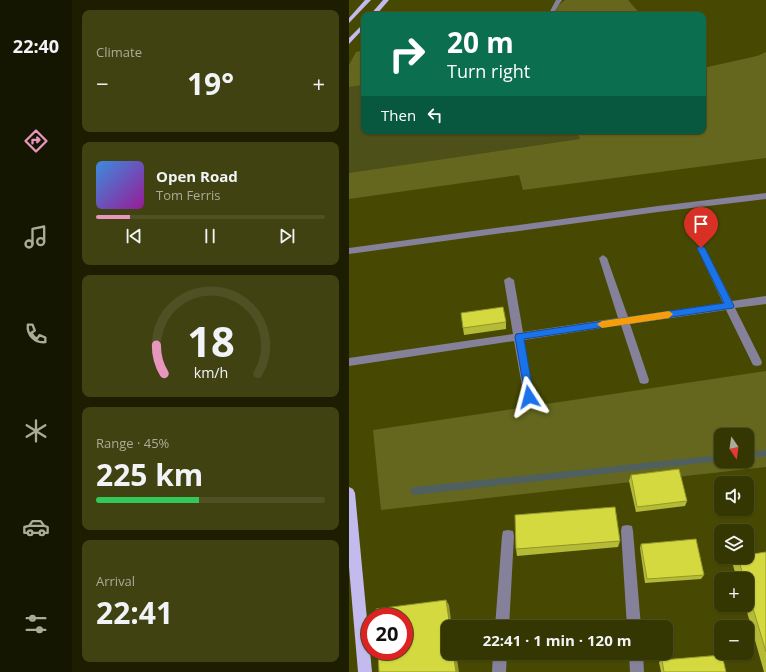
<!DOCTYPE html>
<html lang="en">
<head>
<meta charset="utf-8">
<style>
  :root { --surface:#353702; --page:#404211; --text:#f1f3f6; --muted:#aaac99; --line:#4f5124; --accent:#e797bd }
  body { margin:0; font-family:"Open Sans",sans-serif; background:var(--page); color:var(--text); height:100vh; display:flex; flex-direction:column; font-size:15px; white-space:nowrap }
  * { box-sizing:border-box; margin:0 }
  p { font-size:13px; color:var(--muted) }
  .icon { flex:none; width:22px; height:22px; fill:none; stroke:currentColor; stroke-width:2; stroke-linecap:round; stroke-linejoin:round }
  .map { position:relative; flex:1; overflow:hidden }
  .sheet { display:flex; flex-direction:column; gap:10px; padding:10px; background:#1d1e01; width:277px }
  .sheet>* { flex:none }
  .guide { position:absolute; left:12px; top:12px; width:345px; height:122px; border-radius:8px; box-shadow:0 1px 3px #0004,0 0 0 1px var(--line); background:#0b6e4f; color:#fff; overflow:hidden }
  .needle { width:26px; rotate:167deg }
  .fabs { position:absolute; left:365px; top:428px; display:grid; gap:8px }
  .fabs a { display:grid; place-items:center; width:40px; height:40px; border-radius:8px; background:var(--surface); box-shadow:0 1px 3px #0004,0 0 0 1px var(--line); font-size:20px }
  .speed { position:absolute; left:12px; top:608px; display:flex; gap:8px; font-size:20px; font-weight:700; text-align:center }
  .speed>* { display:grid; place-content:center; width:52px; height:52px; border-radius:50%; background:var(--surface); box-shadow:0 1px 3px #0004,0 0 0 1px var(--line); line-height:1 }
  .speed .limit { border:6px solid #d22; background:#fff; color:#111 }
  .pin { position:absolute; display:grid; place-items:center; width:34px; height:34px; color:#fff; margin:-41px -17px; border-radius:50% 50% 50% 0; rotate:-45deg; box-shadow:0 0 4px #0007 }
  .pin .icon { rotate:45deg }
  .me { position:absolute; width:44px; margin:-22px; rotate:351deg; stroke-linejoin:round; filter:drop-shadow(0 0 3px #0008) }
  .turn { display:flex; align-items:center; gap:14px; height:84px; padding:0 20px; font-size:18px }
  .turn .icon { width:52px; height:52px; stroke-width:2.5 }
  .turn b { display:block; font-size:28px; line-height:34px }
  .then { display:flex; align-items:center; height:38px; padding:0 20px; background:#0003; gap:8px; font-size:15px }
  .big { font-size:30px; font-weight:700; line-height:1.1 }
  .sheet .tile { flex:1; display:flex; flex-direction:column; justify-content:center; gap:6px; min-width:0; padding:0 14px; border-radius:8px; background:var(--page) }
  .sheet .dial { align-items:center; gap:0 }
  .dial svg { height:104px; overflow:visible; fill:none; stroke:var(--line); stroke-width:7; stroke-linecap:round; text-anchor:middle }
  .dial text { fill:var(--text); stroke:none }
  .song { display:flex; align-items:center; gap:12px }
  .cover { width:48px; height:48px; border-radius:6px; background:linear-gradient(135deg,hsl(210 70% 55%),hsl(300 70% 35%)) }
  .played { height:4px; border-radius:2px; background:linear-gradient(90deg,var(--accent) 15%,var(--line) 15%) }
  .keys { display:flex; justify-content:space-around; direction:ltr }
  .heat { display:flex; justify-content:space-between; align-items:center; font-size:22px; direction:ltr }
  .charge { height:6px; border-radius:3px; background:linear-gradient(90deg,#34c759 45%,var(--line) 0) }
  .trip { position:absolute; left:92px; top:620px; width:232px; height:40px; border-radius:8px; background:var(--surface); box-shadow:0 1px 3px #0004,0 0 0 1px var(--line); font-weight:700; line-height:40px; text-align:center }
  main { display:flex; flex:1; min-height:0 }
  .dock { display:flex; flex-direction:column; width:72px; justify-content:space-around; align-items:center; background:#151601; color:var(--muted) }
  .dock .icon { width:28px; height:28px }
  .dock .active { color:var(--accent) }
  .dock b { font-size:18px; color:var(--text) }
  .map>svg:first-child { display:block }
  .built { fill:#4d5019 }
  .green { fill:#64671d; fill-rule:evenodd }
  .lines { fill:none; stroke-linecap:round; stroke-linejoin:round }
  .stream { fill:#50605e; fill-rule:evenodd }
  .minor { fill:#85819a; fill-rule:evenodd }
  .major { fill:#c3bbee; fill-rule:evenodd }
  .wall { fill:#b5bb36 }
  .shaded-wall { fill:#94982c }
  .building { fill:#d3d93f; stroke:#94982c }
  .route { fill:#1a73e8; stroke:#114b97 }
  .slow { fill:#f59e0b }
</style>
</head>
<body>
<main>
<nav class="dock">
<b>22:40</b>
<svg class="icon active" aria-label="directions" viewBox="0 0 24 24"><path d="M12 3l9 9-9 9-9-9zM9 14v-3h6M13 9l2 2-2 2"/></svg>
<svg class="icon" aria-label="music" viewBox="0 0 24 24"><path d="M9 18V5l10-2v13"/><circle cx="6" cy="18" r="3"/><circle cx="16" cy="16" r="3"/></svg>
<svg class="icon" aria-label="phone" viewBox="0 0 24 24"><path d="M5 4h4l2 5-3 2q2 4 5 5l2-3 5 2v4C11 20 4 13 5 4z"/></svg>
<svg class="icon" aria-label="climate" viewBox="0 0 24 24"><path d="M12 3v18M4 7l16 10M4 17L20 7"/></svg>
<svg class="icon" aria-label="car" viewBox="0 0 24 24"><path d="M5 17H2v-5l4-1 3-4h7l3 4 3 1v5h-3M9 17h6M6 11h13"/><circle cx="7" cy="17" r="2"/><circle cx="17" cy="17" r="2"/></svg>
<svg class="icon" aria-label="filters" viewBox="0 0 24 24"><path d="M4 7h16M4 17h16"/><circle cx="9" cy="7" r="2"/><circle cx="15" cy="17" r="2"/></svg>
</nav>
<section class="sheet">
<div class="tile"><p>Climate</p>
<div class="heat"><a>−</a><b class="big">19°</b><a>+</a></div>
</div>
<div class="tile">
<div class="song"><i class="cover"></i><div><b>Open Road</b><p>Tom Ferris</p></div></div>
<div class="played"></div>
<div class="keys"><svg class="icon" aria-label="previous" viewBox="0 0 24 24"><path d="M18 5L8 12l10 7zM5 5v14"/></svg><svg class="icon" aria-label="pause" viewBox="0 0 24 24"><path d="M8 5v14M16 5v14"/></svg><svg class="icon" aria-label="next" viewBox="0 0 24 24"><path d="M6 5l10 7-10 7zM19 5v14"/></svg></div>
</div>
<div class="tile dial"><svg viewBox="0 0 100 80">
<path d="M14 69A42 42 0 1 1 86 69"/>
<path d="M14 69A42 42 0 0 1 8 47" stroke="#e797bd"/>
<text x="50" y="56" font-size="32" font-weight="700">18</text>
<text x="50" y="72" font-size="11">km/h</text>
</svg></div>
<div class="tile"><p>Range · 45%</p><b class="big">225 km</b><div class="charge"></div></div>
<div class="tile"><p>Arrival</p><b class="big">22:41</b></div>
</section>
<div class="map">
<svg width="417" height="672" viewBox="0 0 417 672">
  <rect width="100%" height="100%" fill="#474903"/>
  <polygon class="built" points="15,85 15,131 227,131 231,139 0,173 0,87"/>
  <g class="green">
    <polygon points="216,0 279,0 292,15 198,15"/>
    <polygon points="15,50 15,85 0,87 0,65 7,52"/>
    <polygon points="417,52 417,158 174,190 170,175 0,199 0,173 231,139 227,131 354,131 354,68 408,56"/>
    <path d="M417 371V467L32 510 24 430ZM372 435H398V461H372Z"/>
  </g>
  <g class="lines">
    <g class="stream">
      <polygon points="417,450 417,456 398,458 398,452"/>
      <polygon points="372,455 372,461 65,495 62,493 61,491 62,489 65,487"/>
    </g>
    <g class="minor">
      <polygon points="207,0 213,0 203,15 199,15"/>
      <polygon points="417,193 417,199 309,212 0,254 0,248 309,206"/>
      <polygon points="352,245 356,248 383,301 417,296 417,304 386,308 413,362 412,365 408,366 404,365 377,310 281,324 300,380 299,383 295,384 291,383 290,380 272,325 175,340 185,397 184,400 180,402 176,400 175,397 165,341 0,366 0,358 164,334 155,280 160,277 165,280 174,332 269,318 250,258 254,255 258,258 279,317 374,303 348,248"/>
      <polygon points="278,525 283,526 284,531 292,627 278,627 272,531 273,526"/>
      <polygon points="159,530 164,531 165,536 160,627 146,627 153,536 154,531"/>
      <polygon points="144,653 158,653 157,672 143,672"/>
      <polygon points="280,653 294,653 295,672 281,672"/>
    </g>
    <g class="major">
      <polygon points="16,0 22,0 0,23 0,18"/>
      <polygon points="34,0 40,0 27,15 21,15"/>
      <polygon points="15,23 15,28 0,44 0,38"/>
      <polygon points="0,487 4,489 6,493 23,672 9,672 0,567"/>
    </g>
  </g>
  <g class="wall">
    <polygon points="157,322 157,329 115,335 114,328"/>
    <polygon points="282,475 338,501 336,506 287,512 280,481"/>
    <polygon points="271,541 269,547 168,556 167,549"/>
    <polygon points="292,544 355,575 352,579 296,583 291,548"/>
    <polygon points="417,552 417,672 415,672 396,605 398,605 398,579 388,579 383,562 387,557"/>
    <polygon points="313,660 377,672 312,672 310,662"/>
  </g>
  <g class="shaded-wall">
    <polygon points="97,600 100,605 103,627 101,627"/>
    <polygon points="104,653 107,653 110,672 107,672"/>
  </g>
  <g class="building">
    <polygon points="154,307 157,322 114,328 112,313"/>
    <polygon points="330,469 338,501 288,507 282,475"/>
    <polygon points="266,507 271,541 167,549 166,515"/>
    <polygon points="347,539 355,575 298,579 292,544"/>
    <polygon points="417,552 417,652 398,588 398,579 395,579 389,557 398,557 398,555"/>
    <polygon points="97,600 101,627 99,627 99,653 104,653 107,672 30,672 29,651 55,651 55,617 28,617 27,609"/>
    <polygon points="373,655 377,672 315,672 313,660"/>
  </g>
  <polygon class="route" points="352,245 356,248 385,306 384,308 175,339 185,397 184,400 180,402 177,400 166,337 167,334 375,303 348,248"/>
  <polygon class="slow" points="320,311 324,314 320,318 253,328 248,324 253,321"/>
</svg>
<div class="fabs">
<a><svg class="needle" viewBox="-14 -14 28 28"><path d="M0-13l5 13h-10z" fill="#e53935"/><path d="M0 13l5-13h-10z" fill="#aaac99"/></svg></a>
<a><svg class="icon" aria-label="sound" viewBox="0 0 24 24"><path d="M4 9h4l5-4v14l-5-4H4zM17 9q2 3 0 6"/></svg></a>
<a><svg class="icon" aria-label="layers" viewBox="0 0 24 24"><path d="M12 4l9 5-9 5-9-5zM3 14l9 5 9-5"/></svg></a>
<a>+</a>
<a>−</a>
</div>
<div class="speed"><div class="limit">20</div></div>
<div class="pin" style="left:352px;top:248px;background:#d93025"><svg class="icon" aria-label="arrive" viewBox="0 0 24 24"><path d="M6 21V4h12l-3 4 3 4H6"/></svg></div>
<svg class="me" style="left:180px;top:397px" viewBox="-20 -20 40 40"><path d="M0-17L14 15 0 8-14 15z" fill="#1a73e8" stroke="#fff" stroke-width="4"/></svg>
<div class="trip">22:41 · 1 min · 120 m</div>
<div class="guide">
<div class="turn"><svg class="icon" aria-label="right" viewBox="0 0 24 24"><path d="M7 20v-9h11M14 6l5 5-5 5"/></svg><div><b>20 m</b>Turn right</div></div>
<div class="then">Then<svg class="icon" aria-label="left" viewBox="0 0 24 24"><path d="M17 20v-9H6M10 6l-5 5 5 5"/></svg></div>
</div>
</div>
</main>
</body>
</html>
